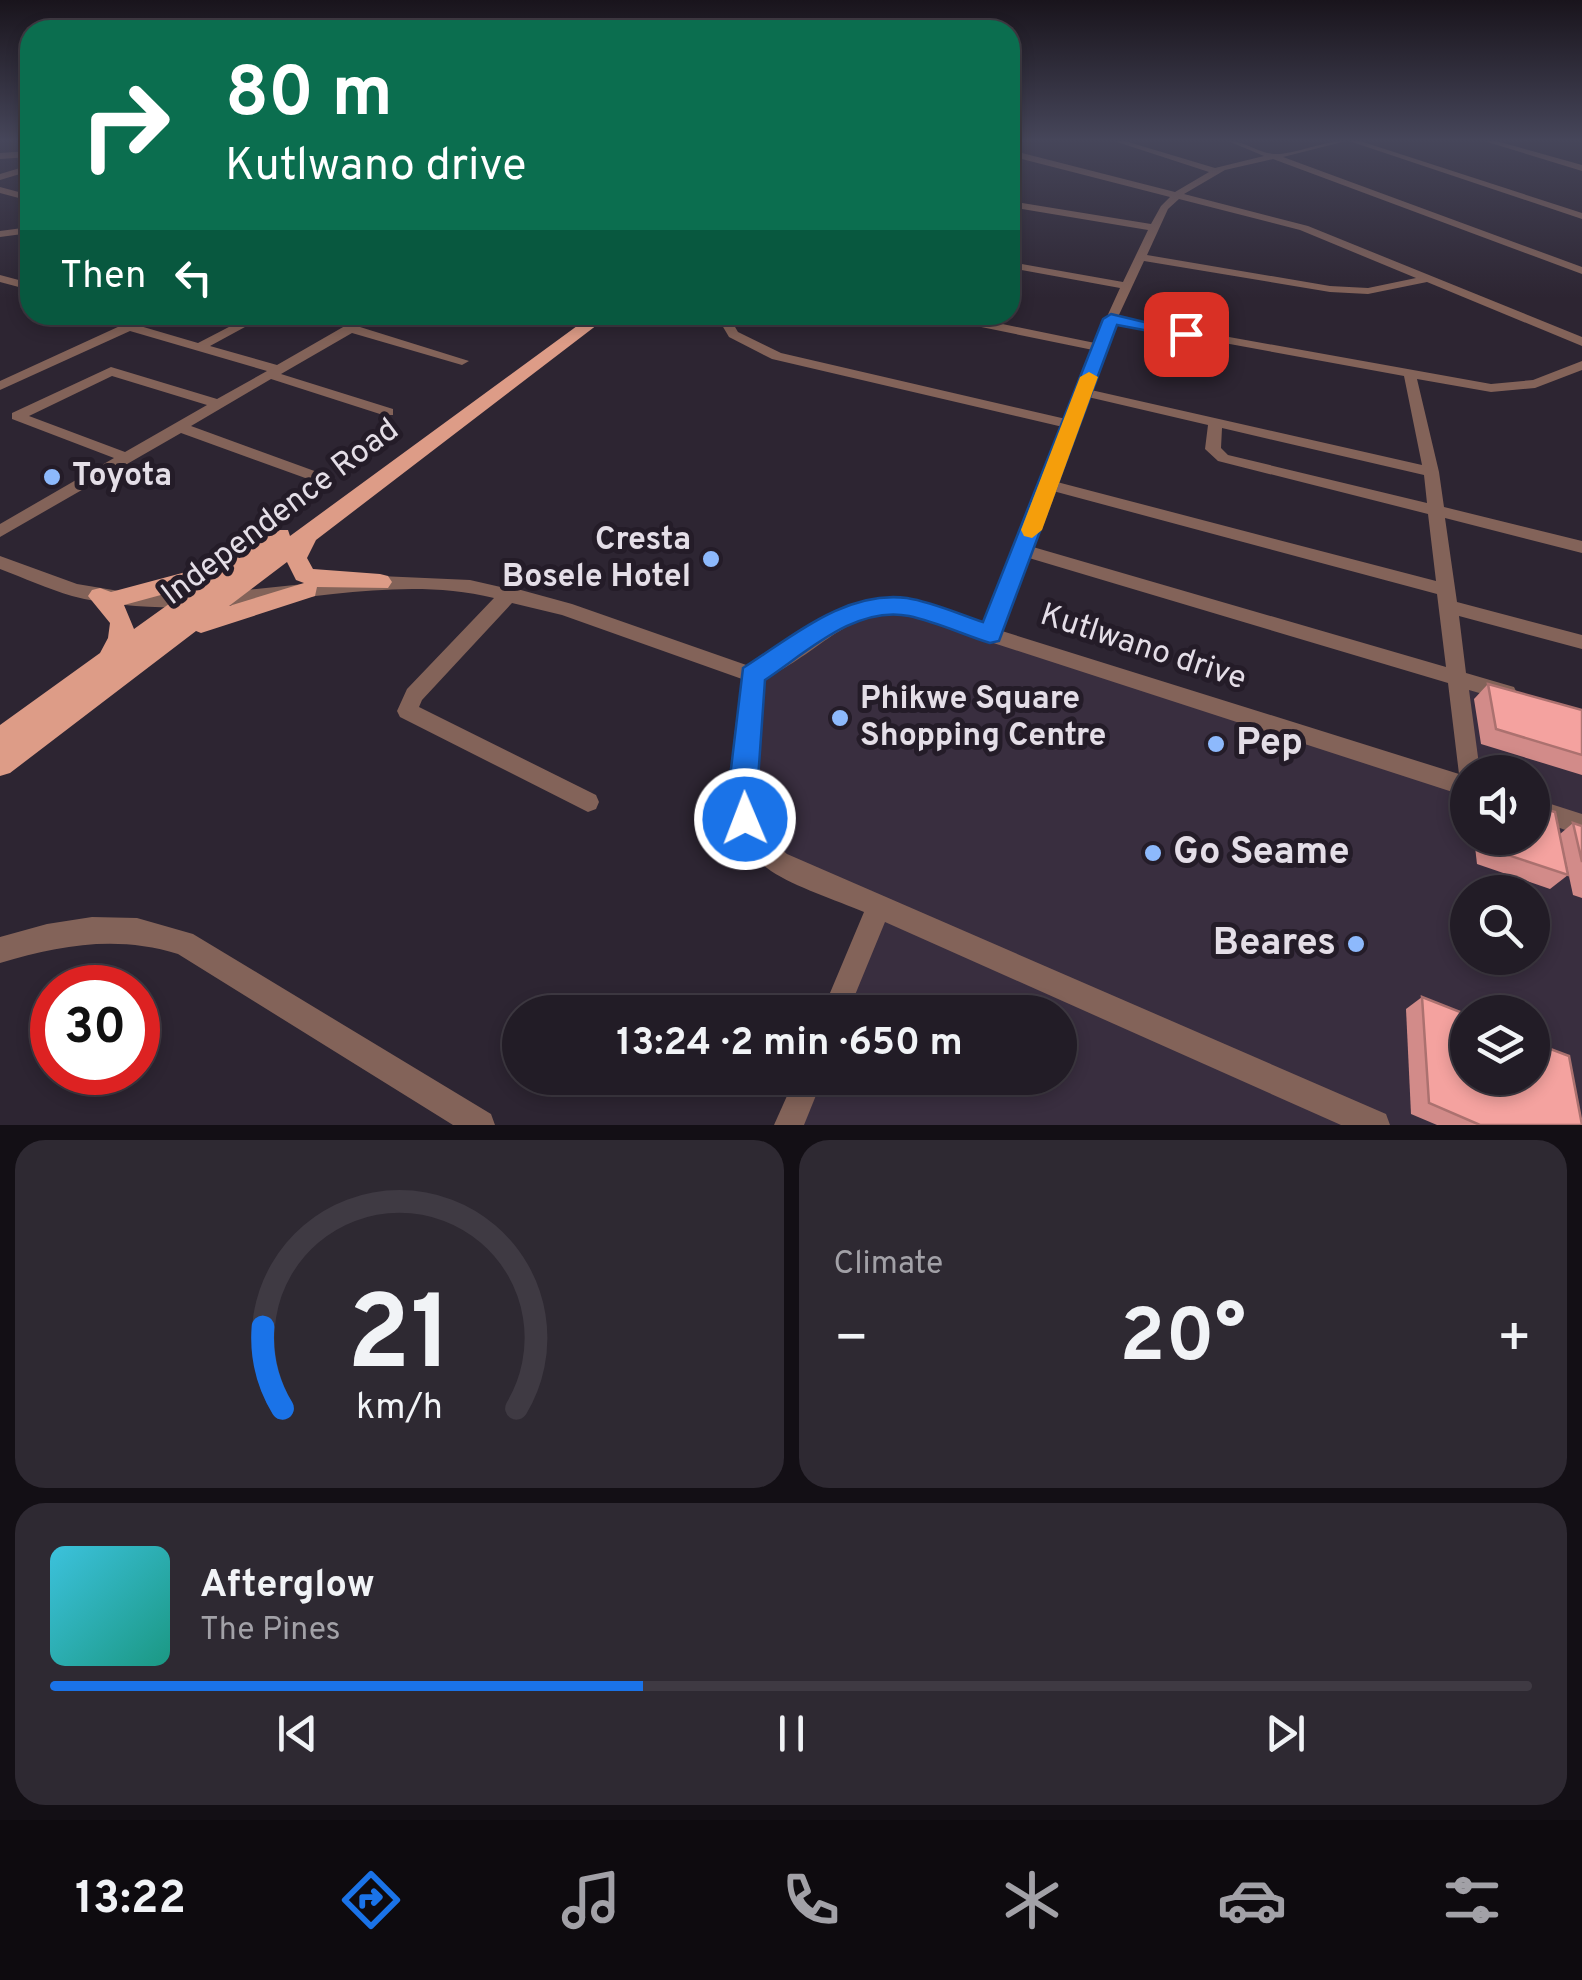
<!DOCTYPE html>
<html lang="en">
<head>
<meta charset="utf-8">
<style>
  :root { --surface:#221c26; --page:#2e2932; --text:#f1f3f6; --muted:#a2a1a7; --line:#3f3a43; --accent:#1a73e8 }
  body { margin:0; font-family:Overpass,sans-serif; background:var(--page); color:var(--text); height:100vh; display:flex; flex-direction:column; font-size:38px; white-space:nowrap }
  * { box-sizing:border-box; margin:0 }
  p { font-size:32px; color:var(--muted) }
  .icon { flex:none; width:55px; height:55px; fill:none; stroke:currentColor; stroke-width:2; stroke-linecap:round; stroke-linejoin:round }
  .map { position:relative; height:1125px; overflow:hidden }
  .details { display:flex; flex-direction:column; gap:15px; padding:15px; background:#130f15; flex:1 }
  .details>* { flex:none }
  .guide { position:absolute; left:20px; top:20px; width:1000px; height:305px; border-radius:30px; box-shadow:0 5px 15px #0003,0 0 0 2px var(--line); background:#0b6e4f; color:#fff; overflow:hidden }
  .controls { position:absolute; left:1450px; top:755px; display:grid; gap:20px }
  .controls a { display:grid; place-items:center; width:100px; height:100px; border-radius:50%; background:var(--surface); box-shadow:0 5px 15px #0003,0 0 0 2px var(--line); font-size:50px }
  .speed { position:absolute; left:30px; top:965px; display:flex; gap:20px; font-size:50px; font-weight:700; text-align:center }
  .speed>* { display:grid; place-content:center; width:130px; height:130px; border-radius:50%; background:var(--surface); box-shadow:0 5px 15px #0003,0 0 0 2px var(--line); line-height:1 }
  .speed .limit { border:15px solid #d22; background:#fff; color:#111 }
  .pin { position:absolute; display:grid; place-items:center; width:85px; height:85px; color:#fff; margin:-42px; border-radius:20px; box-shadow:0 5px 15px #0006 }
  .me { position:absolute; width:110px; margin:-55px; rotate:359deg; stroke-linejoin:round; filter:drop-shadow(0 0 8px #0008) }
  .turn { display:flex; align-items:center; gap:35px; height:210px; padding:0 40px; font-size:45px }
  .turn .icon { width:130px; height:130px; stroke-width:2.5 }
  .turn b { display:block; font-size:70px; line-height:85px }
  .then { display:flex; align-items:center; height:95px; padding:0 40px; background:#0003; gap:20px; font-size:38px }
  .big { font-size:75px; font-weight:700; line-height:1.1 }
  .details .widget { flex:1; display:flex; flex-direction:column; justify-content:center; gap:15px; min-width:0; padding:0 35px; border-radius:30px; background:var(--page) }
  .details .dial { align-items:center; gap:0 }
  .dial svg { height:260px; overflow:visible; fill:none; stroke:var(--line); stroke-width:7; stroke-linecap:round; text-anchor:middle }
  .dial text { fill:var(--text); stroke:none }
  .song { display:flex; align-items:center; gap:30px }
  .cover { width:120px; height:120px; border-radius:15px; background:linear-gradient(135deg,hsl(190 70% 55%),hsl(170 70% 35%)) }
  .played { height:10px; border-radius:5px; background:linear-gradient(90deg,var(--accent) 40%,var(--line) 40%) }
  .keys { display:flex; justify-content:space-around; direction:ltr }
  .heat { display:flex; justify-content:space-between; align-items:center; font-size:55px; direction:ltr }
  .details .tiles { flex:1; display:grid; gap:15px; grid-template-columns:1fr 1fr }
  .widget:last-child { grid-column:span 2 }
  .trip { position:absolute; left:502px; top:995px; width:575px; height:100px; border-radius:50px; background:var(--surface); box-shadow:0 5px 15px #0003,0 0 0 2px var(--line); font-weight:700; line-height:100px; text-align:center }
  .tab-bar { display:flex; height:160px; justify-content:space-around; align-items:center; background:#0e0b0f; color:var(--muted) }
  .tab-bar .icon { width:70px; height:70px }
  .tab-bar .selected { color:var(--accent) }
  .tab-bar b { font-size:45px; color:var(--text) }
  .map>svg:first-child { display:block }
  .built { fill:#392e3f; fill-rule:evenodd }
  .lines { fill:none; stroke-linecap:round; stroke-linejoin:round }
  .minor { fill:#836359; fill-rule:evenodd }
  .major { fill:#dd9c87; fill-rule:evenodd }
  .wall { fill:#d28b89 }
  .building { fill:#f4a29f; stroke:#ab716f; stroke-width:2.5 }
  .route { fill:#1a73e8; stroke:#114b97; stroke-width:2.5 }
  .slow { fill:#f59e0b }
  .poi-dot { fill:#8db9fc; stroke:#241c28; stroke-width:4 }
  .labels { text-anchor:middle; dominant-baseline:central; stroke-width:10; stroke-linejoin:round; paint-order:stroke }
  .poi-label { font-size:32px; font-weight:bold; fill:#e4dee7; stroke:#241c28; text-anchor:start }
  .street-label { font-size:32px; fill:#e4dee7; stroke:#241c28 }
  .near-poi-label { font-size:38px; font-weight:bold; fill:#e4dee7; stroke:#241c28; text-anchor:start }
</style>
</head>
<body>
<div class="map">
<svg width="1582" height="1125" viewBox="0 0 1582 1125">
  <rect width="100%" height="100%" fill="#2d2532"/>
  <path class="built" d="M884 605 1467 787 1468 838H1532V772H1469L1458 679 1582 714V1125H789L809 1078H1060V1012H835L879 906 778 862 750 831 747 675ZM1468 892H1532V958H1468ZM1468 1012H1532V1078H1468Z"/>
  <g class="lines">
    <g class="minor">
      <path d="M1114 141H1125L1215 168 1264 156 1228 141C1245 141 1258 153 1274 154 1294 155 1322 141 1346 141L1283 157 1582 267V274L1273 159 1225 170 1184 194 1308 226 1582 337V346L1427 282 1368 294 1330 292 1144 261 1118 317 1491 384 1533 380 1582 361V370L1535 388 1491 392 1417 379 1439 472 1444 507 1582 541V553L1445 518 1457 602 1582 635V649L1459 616 1466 673 1514 687 1517 693 1514 699 1507 701 1469 690 1480 772H1468V797L901 613C840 613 815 658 762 679 757 724 740 799 769 837 774 843 781 849 787 854L1386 1114 1390 1125H1341L885 922 848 1012H822L864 912C836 900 795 887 771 871 712 832 735 736 742 679L562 615 512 603 422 700 419 707 596 795 599 802 596 809 588 812 400 717 397 711 407 689 494 598C402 576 310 601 218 606 171 609 118 608 72 596 48 589 24 578 0 569V556L77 584 119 591 217 593 380 576 470 580 505 588 510 587 572 604 752 667C776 657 796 641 817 626 881 582 918 604 985 625L1063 427 772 359 729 337 716 315H728L738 332 781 353 1066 419 1093 350 942 319 936 315H959L1095 343 1120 288 1010 268V262L1123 282 1148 230 1010 207V201L1151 224 1161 206 1170 197 1010 156V150L1175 192 1209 172ZM1179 199 1300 230 1416 278 1368 288 1330 286 1147 255 1168 209ZM1115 323 1404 376 1422 465 1091 390ZM1088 397 1208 425 1205 449 1218 461 1428 514 1436 581 1057 482ZM1222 428 1424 475 1427 503 1228 455 1221 448ZM1053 491 1437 594 1446 667 1033 547ZM1029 558 1448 683 1459 774 1002 631Z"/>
      <polygon points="1349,141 1360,141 1582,213 1582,219"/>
      <polygon points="1484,141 1496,141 1582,165 1582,171"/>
      <polygon points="30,151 30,157 0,159 0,153"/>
      <polygon points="30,165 30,171 0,180 0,174"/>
      <polygon points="0,187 30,195 30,201 0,193"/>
      <polygon points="30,227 30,233 0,237 0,231"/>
      <polygon points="0,275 30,283 30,290 0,282"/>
      <path d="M144 315H160L140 326 198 343 252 315H267L210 346 277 365 364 315H379L360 327 469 361 462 365 352 333 281 374 393 409V415H383L271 379 191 426 320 473 322 476 320 479H308L181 433 0 537V524L114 458 12 419V413L111 367 217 399 267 371 130 331 0 390V381ZM112 376 207 405 125 452 29 416Z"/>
      <polygon points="494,315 515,315 518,318 512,322"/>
      <polygon points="1532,798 1582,814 1582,836 1532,818"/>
      <path d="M92 917 137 918 193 934 491 1114 495 1125H453L178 954C117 935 60 945 0 963V937L47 924Z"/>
      <polygon points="795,1078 823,1078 804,1125 774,1125"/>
    </g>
    <path class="major" d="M592 315H610L316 540 307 558 313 569 380 574 388 576 392 582 388 588 317 587 315 596 201 633 196 631 10 773 0 776V725L100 653 108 638 110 623 88 596 92 590 100 588 111 592 212 565 220 567 272 530H288L290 536ZM287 562 296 580 304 583 229 606ZM194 586 134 629 124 605Z"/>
  </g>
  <g class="wall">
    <polygon points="1488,684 1582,710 1582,775 1481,744 1474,699"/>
    <polygon points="1573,823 1582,826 1582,898 1573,895 1560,834"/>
    <polygon points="1474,838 1532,838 1568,875 1550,889 1477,864"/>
    <polygon points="1422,997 1582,1125 1437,1125 1411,1114 1406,1009"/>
  </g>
  <g class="building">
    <polygon points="1488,684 1582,710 1582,755 1496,729"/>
    <polygon points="1532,805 1555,812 1568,875 1493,850 1491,838 1532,838"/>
    <polygon points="1573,823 1582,826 1582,862"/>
    <polygon points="1422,997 1468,1015 1468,1078 1532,1078 1532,1042 1569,1056 1582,1125 1480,1125 1429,1103"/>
  </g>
  <linearGradient id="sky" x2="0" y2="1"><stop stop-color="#19141c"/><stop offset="0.47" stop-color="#46465a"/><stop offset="1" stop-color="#46465a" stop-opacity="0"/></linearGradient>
  <rect width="1582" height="298" fill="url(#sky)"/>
  <path class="route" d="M1111 314 1194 334 1186 338 1117 325 999 641 990 643C964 635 937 622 909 616 856 605 807 652 765 680L757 794 760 819 755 828 745 832 734 828 728 794 743 668C792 637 845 590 907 598 932 602 959 614 983 622L1103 319Z"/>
  <polygon class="slow" points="1089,372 1098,377 1042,530 1032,538 1024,536 1021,530 1080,377"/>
  <g class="poi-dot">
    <circle cx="52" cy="477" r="10"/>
    <circle cx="711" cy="559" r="10"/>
    <circle cx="840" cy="718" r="10"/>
    <circle cx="1216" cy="744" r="10"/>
    <circle cx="1153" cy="853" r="10"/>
    <circle cx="1356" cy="944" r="10"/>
  </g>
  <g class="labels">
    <g class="poi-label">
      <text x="72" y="477">Toyota</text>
      <text x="691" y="541" text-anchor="end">Cresta<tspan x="691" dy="37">Bosele Hotel</tspan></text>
      <text x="860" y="700">Phikwe Square<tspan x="860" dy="37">Shopping Centre</tspan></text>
    </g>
    <g class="street-label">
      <text transform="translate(281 513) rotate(-37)">Independence Road</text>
      <text transform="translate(1143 648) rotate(18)">Kutlwano drive</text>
    </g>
    <g class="near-poi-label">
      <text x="1236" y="744">Pep</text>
      <text x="1173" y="853">Go Seame</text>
      <text x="1336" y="944" text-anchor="end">Beares</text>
    </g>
  </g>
</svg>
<div class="controls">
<a><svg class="icon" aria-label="sound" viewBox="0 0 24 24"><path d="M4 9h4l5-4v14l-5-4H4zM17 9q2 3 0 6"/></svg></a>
<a><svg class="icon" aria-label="search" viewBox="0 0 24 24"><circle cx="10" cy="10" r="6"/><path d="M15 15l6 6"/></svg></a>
<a><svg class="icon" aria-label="layers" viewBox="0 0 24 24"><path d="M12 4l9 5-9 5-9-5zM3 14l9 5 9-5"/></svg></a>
</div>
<div class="speed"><div class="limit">30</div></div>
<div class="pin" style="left:1186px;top:334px;background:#d93025"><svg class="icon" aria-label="arrive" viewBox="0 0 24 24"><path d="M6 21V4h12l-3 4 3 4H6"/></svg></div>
<svg class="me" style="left:745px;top:819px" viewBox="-20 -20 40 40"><circle r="17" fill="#1a73e8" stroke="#fff" stroke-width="3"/><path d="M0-11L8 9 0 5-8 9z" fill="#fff"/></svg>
<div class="trip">13:24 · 2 min · 650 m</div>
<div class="guide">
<div class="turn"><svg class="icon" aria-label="right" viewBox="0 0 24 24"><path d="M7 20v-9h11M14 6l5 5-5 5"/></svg><div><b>80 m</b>Kutlwano drive</div></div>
<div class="then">Then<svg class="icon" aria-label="left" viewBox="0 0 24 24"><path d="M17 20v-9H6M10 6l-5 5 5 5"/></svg></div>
</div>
</div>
<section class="details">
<div class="tiles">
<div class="widget dial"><svg viewBox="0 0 100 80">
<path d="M14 69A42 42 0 1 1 86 69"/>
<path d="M14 69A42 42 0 0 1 8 44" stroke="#1a73e8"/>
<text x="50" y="56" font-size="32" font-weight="700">21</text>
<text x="50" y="72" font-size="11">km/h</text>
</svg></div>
<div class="widget"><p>Climate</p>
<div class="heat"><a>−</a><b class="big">20°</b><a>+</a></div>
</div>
<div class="widget">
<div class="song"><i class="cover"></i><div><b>Afterglow</b><p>The Pines</p></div></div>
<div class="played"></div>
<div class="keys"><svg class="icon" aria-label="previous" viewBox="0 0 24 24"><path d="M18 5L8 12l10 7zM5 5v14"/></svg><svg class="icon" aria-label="pause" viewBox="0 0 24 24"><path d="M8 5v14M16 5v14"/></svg><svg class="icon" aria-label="next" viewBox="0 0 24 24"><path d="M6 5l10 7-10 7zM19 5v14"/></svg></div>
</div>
</div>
</section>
<nav class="tab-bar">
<b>13:22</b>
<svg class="icon selected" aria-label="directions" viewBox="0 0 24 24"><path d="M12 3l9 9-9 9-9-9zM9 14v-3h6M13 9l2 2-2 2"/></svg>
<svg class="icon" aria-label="music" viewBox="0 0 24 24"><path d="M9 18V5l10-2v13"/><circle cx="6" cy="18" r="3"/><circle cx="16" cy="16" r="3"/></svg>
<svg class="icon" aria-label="phone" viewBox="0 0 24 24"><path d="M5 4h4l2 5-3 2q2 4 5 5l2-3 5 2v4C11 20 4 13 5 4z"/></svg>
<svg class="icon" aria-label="climate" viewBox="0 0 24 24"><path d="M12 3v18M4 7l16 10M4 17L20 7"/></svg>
<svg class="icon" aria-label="car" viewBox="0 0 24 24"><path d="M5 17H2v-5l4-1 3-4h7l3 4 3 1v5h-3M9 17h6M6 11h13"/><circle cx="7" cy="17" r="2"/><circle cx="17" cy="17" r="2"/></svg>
<svg class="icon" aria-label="filters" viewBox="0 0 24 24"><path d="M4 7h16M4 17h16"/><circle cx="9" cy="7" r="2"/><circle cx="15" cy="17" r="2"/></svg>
</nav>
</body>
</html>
